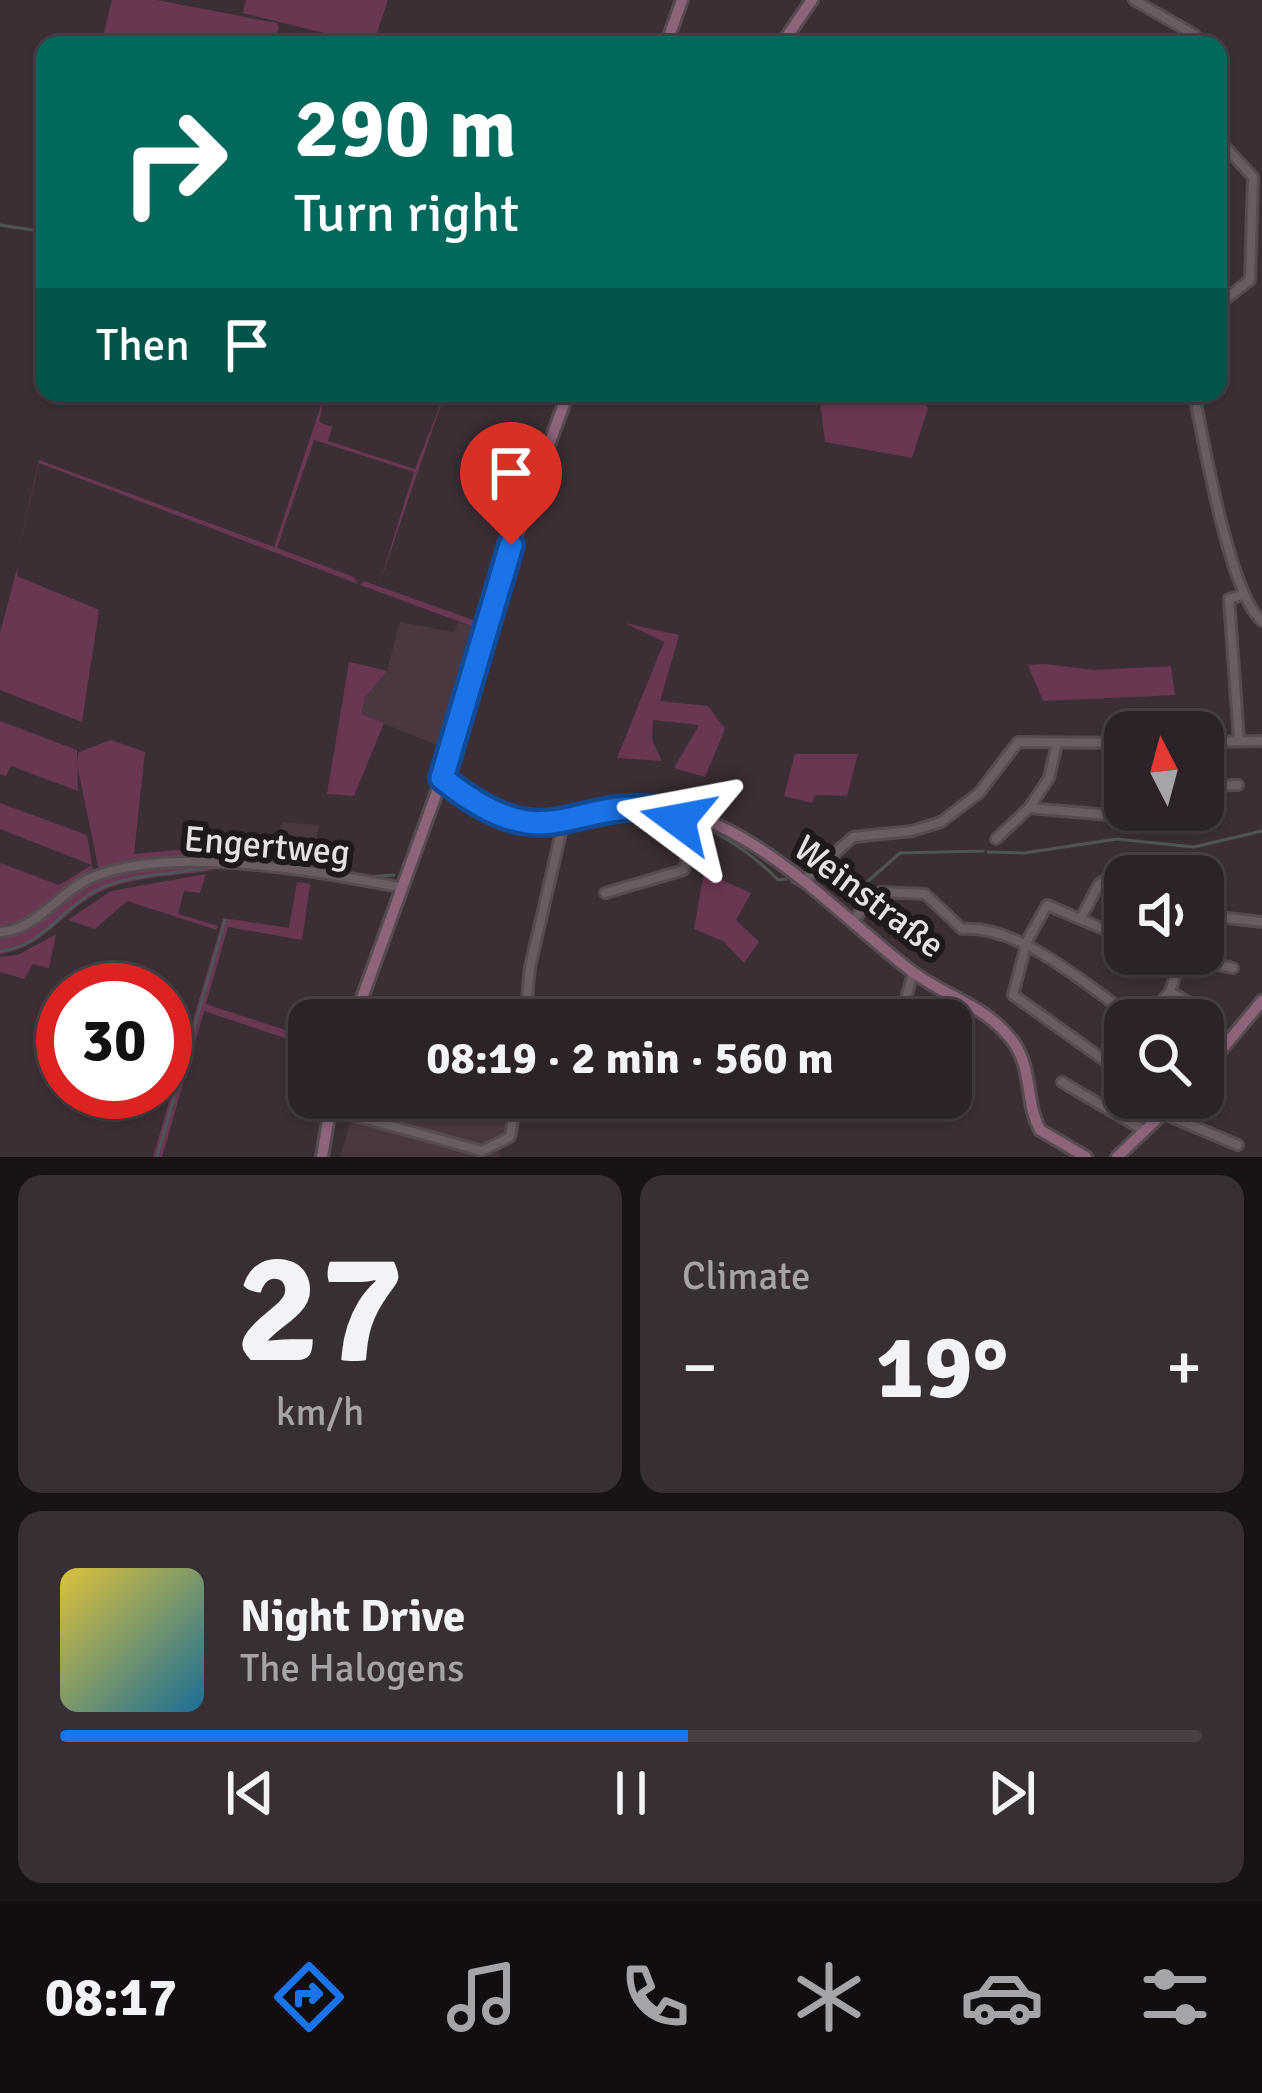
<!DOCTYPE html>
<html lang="en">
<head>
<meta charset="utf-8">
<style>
  :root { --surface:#2c2328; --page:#382f34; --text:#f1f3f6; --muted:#a6a4a8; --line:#484045; --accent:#1a73e8 }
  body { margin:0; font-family:Signika,sans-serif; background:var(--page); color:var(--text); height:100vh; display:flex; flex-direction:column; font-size:45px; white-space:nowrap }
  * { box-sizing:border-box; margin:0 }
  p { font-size:39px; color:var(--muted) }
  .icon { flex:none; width:66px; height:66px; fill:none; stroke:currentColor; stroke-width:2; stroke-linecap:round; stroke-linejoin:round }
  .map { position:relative; height:1157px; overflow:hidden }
  .details { display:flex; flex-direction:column; gap:18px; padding:18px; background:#181316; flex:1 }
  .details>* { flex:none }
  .top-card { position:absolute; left:36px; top:36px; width:1191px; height:366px; border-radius:24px; box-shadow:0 3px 9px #0004,0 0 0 3px var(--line); background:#00695c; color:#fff; overflow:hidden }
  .needle { width:78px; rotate:354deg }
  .tools { position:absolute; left:1104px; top:711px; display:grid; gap:24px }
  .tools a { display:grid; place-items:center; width:120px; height:120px; border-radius:24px; background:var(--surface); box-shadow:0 3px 9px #0004,0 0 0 3px var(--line); font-size:60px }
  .speed { position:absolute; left:36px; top:963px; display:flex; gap:24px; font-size:60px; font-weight:700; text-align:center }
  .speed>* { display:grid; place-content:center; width:156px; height:156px; border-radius:50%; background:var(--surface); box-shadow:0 3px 9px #0004,0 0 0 3px var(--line); line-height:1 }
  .speed .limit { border:18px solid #d22; background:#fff; color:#111 }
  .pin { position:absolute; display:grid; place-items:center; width:102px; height:102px; color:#fff; margin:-123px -51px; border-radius:50% 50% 50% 0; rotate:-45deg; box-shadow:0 0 12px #0007 }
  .pin .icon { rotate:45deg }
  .me { position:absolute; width:132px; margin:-66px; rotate:283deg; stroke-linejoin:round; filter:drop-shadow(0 0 9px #0008) }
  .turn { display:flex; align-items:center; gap:42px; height:252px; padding:0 60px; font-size:54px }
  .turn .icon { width:156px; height:156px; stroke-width:2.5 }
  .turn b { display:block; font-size:84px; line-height:102px }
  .then { display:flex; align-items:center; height:114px; padding:0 60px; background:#0003; gap:24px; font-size:45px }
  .big { font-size:90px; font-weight:700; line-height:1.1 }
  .details .card { flex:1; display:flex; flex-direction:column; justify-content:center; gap:18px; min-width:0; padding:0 42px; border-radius:24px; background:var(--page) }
  .details .dial { align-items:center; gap:0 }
  .dial b { font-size:156px; line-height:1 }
  .song { display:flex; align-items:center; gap:36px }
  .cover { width:144px; height:144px; border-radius:18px; background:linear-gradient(135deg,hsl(50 70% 55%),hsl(200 70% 35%)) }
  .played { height:12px; border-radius:6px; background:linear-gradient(90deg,var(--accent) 55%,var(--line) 55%) }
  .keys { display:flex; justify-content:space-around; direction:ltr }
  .heat { display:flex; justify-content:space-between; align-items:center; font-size:66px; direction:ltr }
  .details .tiles { flex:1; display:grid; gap:18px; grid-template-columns:1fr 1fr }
  .card:last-child { grid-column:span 2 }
  .trip { position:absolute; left:288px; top:999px; width:684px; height:120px; border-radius:24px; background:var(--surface); box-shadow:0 3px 9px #0004,0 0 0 3px var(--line); font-weight:700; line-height:120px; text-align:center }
  .dock { display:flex; height:192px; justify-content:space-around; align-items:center; background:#120e10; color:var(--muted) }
  .dock .icon { width:84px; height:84px }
  .dock .current { color:var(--accent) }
  .dock b { font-size:54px; color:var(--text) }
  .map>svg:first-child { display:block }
  .built { fill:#493840 }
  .green { fill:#6a3752 }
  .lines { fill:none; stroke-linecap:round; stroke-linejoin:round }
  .stream { stroke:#4d5556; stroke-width:3 }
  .street-casing { stroke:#554b50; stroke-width:14 }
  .secondary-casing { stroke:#554b50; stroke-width:16 }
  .street { stroke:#695d63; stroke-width:8 }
  .secondary { stroke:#8f647b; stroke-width:10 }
  .route-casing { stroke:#114b97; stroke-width:30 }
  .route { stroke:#1a73e8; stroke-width:21 }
  .labels { text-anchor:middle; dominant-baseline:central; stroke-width:12; stroke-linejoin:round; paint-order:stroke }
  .street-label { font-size:36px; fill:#e7e0e3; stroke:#1e191b }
</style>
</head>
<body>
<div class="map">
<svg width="1262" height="1157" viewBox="0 0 1262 1157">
  <rect width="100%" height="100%" fill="#3b2f35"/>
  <g class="built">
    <polygon points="400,622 454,632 458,622 477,628 446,749 361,714 365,698 387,671"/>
    <polygon points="282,822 319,825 312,866 275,860"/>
    <polygon points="358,1098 472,1098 511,1117 499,1140 500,1157 340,1157"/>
  </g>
  <g class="green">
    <polygon points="112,0 156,0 277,23 279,28 272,45 101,45"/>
    <polygon points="246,0 388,0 373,45 243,13"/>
    <polygon points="325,393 319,422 332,427 328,441 415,469 445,393 379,585 414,472 314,440 277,548 354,577 358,584 39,463 16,560 39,460 274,547"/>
    <polygon points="819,393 922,398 928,408 912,458 825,442"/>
    <polygon points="515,513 462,695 457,695 477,628 360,585 364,581 479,622"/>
    <polygon points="18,565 17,576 99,610 82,722 0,690 0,633"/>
    <polygon points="625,623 679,635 660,701 708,706 725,729 705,777 674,768 699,725 653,720 652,740 662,761 617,758 664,642"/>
    <polygon points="349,662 387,671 365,698 361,714 384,723 354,796 327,794"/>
    <polygon points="1045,664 1094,670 1171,666 1175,695 1043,701 1028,665"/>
    <polygon points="0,721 77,750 78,791 11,766 6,776 0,774"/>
    <polygon points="111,740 145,752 134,854 197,848 312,866 311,870 198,858 99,871 77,764 79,752"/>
    <polygon points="795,754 858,754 847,796 815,795 812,803 784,796"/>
    <polygon points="0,803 87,835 93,872 21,925 0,929 0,863 59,885 92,865 0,829"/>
    <path d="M213 863V870C174 877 130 875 94 895 60 915 42 948 0 954V934L10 933C87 879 118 867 213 863Z"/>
    <polygon points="704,872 751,893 736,920 759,942 744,963 723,941 694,929"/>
    <polygon points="206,874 200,893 184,891 178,914 218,926 217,930 127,901 95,929 68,920 111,891"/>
    <polygon points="297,882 310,884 302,940 228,927 206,1004 309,1038 309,1046 204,1011 162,1157 153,1157 223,918 289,928"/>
    <polygon points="56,934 49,968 33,964 24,979 0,972 0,957 18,955"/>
  </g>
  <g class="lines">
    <g class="stream">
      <polyline points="0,225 45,232"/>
      <path d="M646 813C696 816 744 845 778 880L786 879"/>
      <polyline points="623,814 636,813"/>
      <polyline points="988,852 1024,853 1117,839 1194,847 1262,831"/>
      <polyline points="226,858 232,855 283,864"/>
      <polyline points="367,877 394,875"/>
      <polyline points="792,882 802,887"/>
      <polyline points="854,913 867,882 900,853 983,851"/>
      <path d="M0 951C41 948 62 908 97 890 133 872 173 876 211 866"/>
      <polyline points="157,1157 225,920"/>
    </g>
    <defs>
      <g id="street">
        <polyline points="1134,0 1195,35 1201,45"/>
        <polyline points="1218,139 1253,177 1250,280 1218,305"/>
        <path d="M1194 393C1203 439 1230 596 1262 621"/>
        <polyline points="1239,741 1229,599 1243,595"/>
        <polyline points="1203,742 1262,741"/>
        <polyline points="1057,743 1049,778 1029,808 1177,821 1193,810"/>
        <polyline points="1203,763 1206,742"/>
        <polyline points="1203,786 1238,785"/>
        <polyline points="996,839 1029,808"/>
        <polyline points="804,881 853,837 912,831 941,822 979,793 1018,742 1125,743"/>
        <polyline points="605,893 684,870 687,856 678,812"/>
        <polyline points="1203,915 1262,922"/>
        <polyline points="1081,918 1099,884 1112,877 1125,881"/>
        <path d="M854 919 881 892 925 894 962 929C1023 925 1088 988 1137 1020"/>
        <path d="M0 932C36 931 61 890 93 877 174 845 318 871 403 888"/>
        <polyline points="1125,938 1047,905 1027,941 1013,995 1125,1075"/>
        <polyline points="1170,954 1233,968"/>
        <polyline points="1170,992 1216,1017"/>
        <polyline points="525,1020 530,967 563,824"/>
        <polyline points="900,1020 913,973"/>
        <polyline points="1143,1020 1170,992 1182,954"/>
        <polyline points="1109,1065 1125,1041"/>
        <polyline points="1062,1082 1145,1131"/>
        <polyline points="1161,1098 1162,1098"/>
        <polyline points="330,1109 482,1151 510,1137 517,1098"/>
        <polyline points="1164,1114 1238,1145"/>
      </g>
      <g id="secondary">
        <polyline points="666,45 682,0"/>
        <polyline points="781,45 812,0"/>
        <path d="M442 778C544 865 557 799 657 808 752 817 839 916 910 970 945 997 987 1005 1014 1043 1033 1071 1025 1102 1040 1130L1086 1157"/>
        <polyline points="354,1020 442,778 499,581 568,393"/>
        <polyline points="1203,1072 1262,1001"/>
        <polyline points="322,1157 332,1098"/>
        <polyline points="1117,1157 1179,1098"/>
      </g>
    </defs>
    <use href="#street" class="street-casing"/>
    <use href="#secondary" class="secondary-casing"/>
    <use href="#street" class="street"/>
    <use href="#secondary" class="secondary"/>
  </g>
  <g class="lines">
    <defs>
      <path id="route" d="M511 545 442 778C554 869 571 789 678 812V820"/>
    </defs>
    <use href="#route" class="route-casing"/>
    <use href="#route" class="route"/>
  </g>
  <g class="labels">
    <g class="street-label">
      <text transform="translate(267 846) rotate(5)">Engertweg</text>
      <text transform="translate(869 897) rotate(37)">Weinstraße</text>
    </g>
  </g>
</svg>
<div class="tools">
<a><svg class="needle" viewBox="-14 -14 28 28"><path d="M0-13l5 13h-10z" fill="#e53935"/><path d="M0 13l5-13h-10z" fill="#a6a4a8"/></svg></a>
<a><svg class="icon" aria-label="sound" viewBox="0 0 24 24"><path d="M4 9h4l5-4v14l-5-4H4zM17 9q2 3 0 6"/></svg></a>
<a><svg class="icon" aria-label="search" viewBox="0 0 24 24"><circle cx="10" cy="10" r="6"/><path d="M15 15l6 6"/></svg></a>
</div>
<div class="speed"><div class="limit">30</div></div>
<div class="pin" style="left:511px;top:545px;background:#d93025"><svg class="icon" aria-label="arrive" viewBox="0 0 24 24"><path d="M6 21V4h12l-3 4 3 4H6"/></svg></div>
<svg class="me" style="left:678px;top:820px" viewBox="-20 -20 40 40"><path d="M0-17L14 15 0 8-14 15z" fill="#1a73e8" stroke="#fff" stroke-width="4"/></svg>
<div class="trip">08:19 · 2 min · 560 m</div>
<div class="top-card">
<div class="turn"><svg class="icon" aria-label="right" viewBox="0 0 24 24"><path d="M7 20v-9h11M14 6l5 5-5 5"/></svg><div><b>290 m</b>Turn right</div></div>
<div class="then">Then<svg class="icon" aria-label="arrive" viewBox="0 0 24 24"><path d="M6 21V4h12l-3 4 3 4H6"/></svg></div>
</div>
</div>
<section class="details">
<div class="tiles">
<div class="card dial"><b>27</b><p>km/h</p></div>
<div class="card"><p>Climate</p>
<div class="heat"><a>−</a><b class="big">19°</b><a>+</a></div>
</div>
<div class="card">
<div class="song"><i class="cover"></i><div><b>Night Drive</b><p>The Halogens</p></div></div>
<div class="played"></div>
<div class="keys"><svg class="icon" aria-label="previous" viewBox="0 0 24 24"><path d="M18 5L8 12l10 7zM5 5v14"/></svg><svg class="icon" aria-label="pause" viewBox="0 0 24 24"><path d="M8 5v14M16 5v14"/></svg><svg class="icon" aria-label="next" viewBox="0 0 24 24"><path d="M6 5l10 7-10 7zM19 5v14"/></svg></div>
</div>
</div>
</section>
<nav class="dock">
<b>08:17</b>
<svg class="icon current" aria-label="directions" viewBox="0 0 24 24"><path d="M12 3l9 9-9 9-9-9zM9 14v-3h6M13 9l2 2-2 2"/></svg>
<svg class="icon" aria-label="music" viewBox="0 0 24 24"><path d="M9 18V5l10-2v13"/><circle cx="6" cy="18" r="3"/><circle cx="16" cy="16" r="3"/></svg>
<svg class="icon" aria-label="phone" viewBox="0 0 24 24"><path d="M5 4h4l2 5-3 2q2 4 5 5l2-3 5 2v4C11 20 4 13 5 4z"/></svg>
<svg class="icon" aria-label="climate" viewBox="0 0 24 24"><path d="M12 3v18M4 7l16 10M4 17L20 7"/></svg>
<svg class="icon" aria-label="car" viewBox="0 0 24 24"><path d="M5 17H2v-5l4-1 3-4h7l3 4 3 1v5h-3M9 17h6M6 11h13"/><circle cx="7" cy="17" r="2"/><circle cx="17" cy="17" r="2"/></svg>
<svg class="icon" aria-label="filters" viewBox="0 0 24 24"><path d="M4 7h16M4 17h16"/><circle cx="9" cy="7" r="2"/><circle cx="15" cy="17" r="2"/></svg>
</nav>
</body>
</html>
